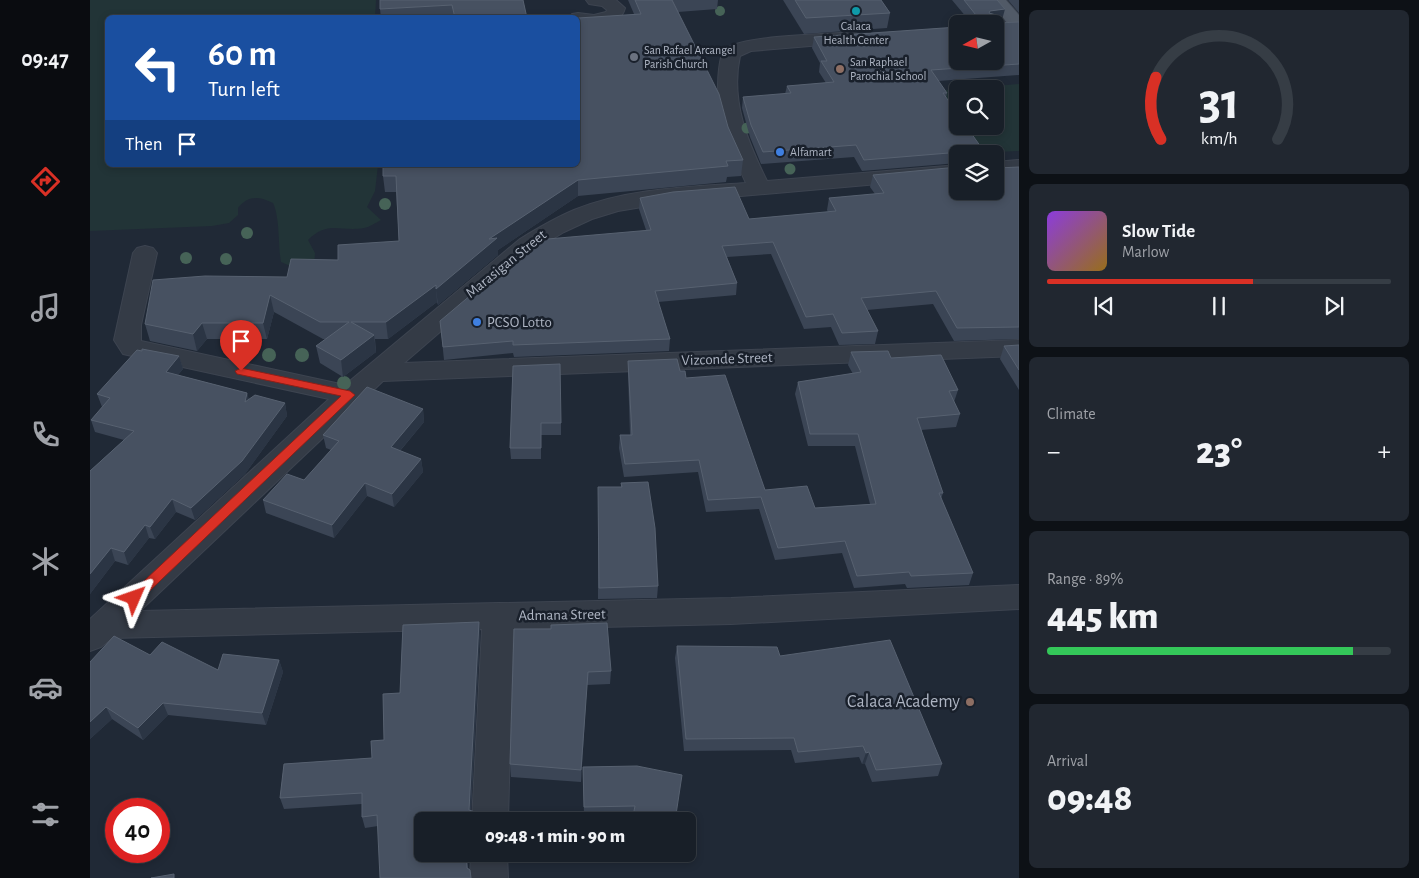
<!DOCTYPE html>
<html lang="en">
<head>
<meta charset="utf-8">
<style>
  :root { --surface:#181f28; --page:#212730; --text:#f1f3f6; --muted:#9fa2a8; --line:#363d45; --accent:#d93025 }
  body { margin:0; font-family:"Alegreya Sans",sans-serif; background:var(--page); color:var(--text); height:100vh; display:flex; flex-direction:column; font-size:19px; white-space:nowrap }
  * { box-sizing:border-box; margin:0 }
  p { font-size:16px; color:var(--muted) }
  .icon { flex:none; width:28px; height:28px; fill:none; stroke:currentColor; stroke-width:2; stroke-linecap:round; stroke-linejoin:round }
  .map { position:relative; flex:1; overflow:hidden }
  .side { display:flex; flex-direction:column; gap:10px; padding:10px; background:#0d1116; width:400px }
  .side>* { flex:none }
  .top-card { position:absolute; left:15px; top:15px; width:475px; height:152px; border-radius:8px; box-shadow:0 2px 8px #0003,0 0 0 1px var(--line); background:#1a4fa0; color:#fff; overflow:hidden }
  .needle { width:32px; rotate:262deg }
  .buttons { position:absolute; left:859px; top:15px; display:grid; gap:10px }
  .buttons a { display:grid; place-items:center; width:55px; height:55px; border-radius:8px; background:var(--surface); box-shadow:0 2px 8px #0003,0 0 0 1px var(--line); font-size:25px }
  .speed { position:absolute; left:15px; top:798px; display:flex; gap:10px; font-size:25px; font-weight:700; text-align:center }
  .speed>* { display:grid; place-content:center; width:65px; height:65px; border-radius:50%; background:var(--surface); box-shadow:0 2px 8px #0003,0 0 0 1px var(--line); line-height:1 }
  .speed .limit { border:8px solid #d22; background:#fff; color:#111 }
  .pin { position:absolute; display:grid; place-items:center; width:42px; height:42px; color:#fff; margin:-51px -21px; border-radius:50% 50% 50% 0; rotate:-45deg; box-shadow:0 0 5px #0007 }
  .pin .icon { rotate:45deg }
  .me { position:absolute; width:55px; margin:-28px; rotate:47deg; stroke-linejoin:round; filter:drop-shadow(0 0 4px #0008) }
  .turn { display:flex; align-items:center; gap:18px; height:105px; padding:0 20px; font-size:22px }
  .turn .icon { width:65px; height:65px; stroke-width:2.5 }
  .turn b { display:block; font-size:35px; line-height:42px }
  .then { display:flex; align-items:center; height:48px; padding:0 20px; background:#0003; gap:10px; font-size:19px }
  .big { font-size:38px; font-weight:800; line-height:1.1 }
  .side .tile { flex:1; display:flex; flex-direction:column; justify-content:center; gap:8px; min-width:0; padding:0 18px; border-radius:8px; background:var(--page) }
  .side .dial { align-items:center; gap:0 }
  .dial svg { height:130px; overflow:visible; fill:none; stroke:var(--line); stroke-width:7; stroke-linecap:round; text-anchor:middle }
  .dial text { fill:var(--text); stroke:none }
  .song { display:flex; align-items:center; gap:15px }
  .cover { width:60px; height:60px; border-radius:8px; background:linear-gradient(135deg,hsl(270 70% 55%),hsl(40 70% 35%)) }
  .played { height:5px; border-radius:2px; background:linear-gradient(90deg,var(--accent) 60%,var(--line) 60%) }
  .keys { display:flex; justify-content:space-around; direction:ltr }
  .heat { display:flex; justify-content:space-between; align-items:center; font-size:28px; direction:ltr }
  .charge { height:8px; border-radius:4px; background:linear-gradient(90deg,#34c759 89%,var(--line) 0) }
  .trip { position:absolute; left:324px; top:812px; width:282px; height:50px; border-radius:8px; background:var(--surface); box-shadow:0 2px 8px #0003,0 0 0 1px var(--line); font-weight:800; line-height:50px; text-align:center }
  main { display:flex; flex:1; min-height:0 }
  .menu { display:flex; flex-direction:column; width:90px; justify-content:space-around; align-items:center; background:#0a0c10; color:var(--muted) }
  .menu .icon { width:35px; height:35px }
  .menu .active { color:var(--accent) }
  .menu b { font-size:22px; color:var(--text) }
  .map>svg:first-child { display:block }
  .green { fill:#223437 }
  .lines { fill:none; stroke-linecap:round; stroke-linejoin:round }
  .minor-casing { stroke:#3d4450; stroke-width:2 }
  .major-casing { stroke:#3d4450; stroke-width:2 }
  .minor { fill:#343b46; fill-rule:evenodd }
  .major { fill:#515a67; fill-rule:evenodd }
  .tree { fill:#466357 }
  .wall { fill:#3b4555 }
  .shaded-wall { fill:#2b3544 }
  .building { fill:#475161; stroke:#576170 }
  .route { fill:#d93025; stroke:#8d1f18 }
  .culture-dot { fill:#0f9aa8; stroke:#19202b; stroke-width:2 }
  .worship-dot { fill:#6b7280; stroke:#19202b; stroke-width:2 }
  .education-dot { fill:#8d6e63; stroke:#19202b; stroke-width:2 }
  .shop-dot { fill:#3f7fe0; stroke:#19202b; stroke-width:2 }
  .labels { text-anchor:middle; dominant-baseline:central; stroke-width:5; stroke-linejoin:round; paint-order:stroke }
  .far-poi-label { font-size:12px; fill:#aeb5c3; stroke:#19202b; text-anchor:start }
  .street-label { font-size:15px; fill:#aeb5c3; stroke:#19202b }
  .poi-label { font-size:15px; fill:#aeb5c3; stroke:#19202b; text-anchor:start }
  .near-poi-label { font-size:18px; fill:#aeb5c3; stroke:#19202b; text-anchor:end }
</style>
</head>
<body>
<main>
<nav class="menu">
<b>09:47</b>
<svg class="icon active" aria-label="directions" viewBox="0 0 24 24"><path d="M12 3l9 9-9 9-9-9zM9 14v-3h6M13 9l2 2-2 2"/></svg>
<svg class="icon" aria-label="music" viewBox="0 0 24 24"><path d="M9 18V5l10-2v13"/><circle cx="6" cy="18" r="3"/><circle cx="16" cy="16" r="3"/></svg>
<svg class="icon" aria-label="phone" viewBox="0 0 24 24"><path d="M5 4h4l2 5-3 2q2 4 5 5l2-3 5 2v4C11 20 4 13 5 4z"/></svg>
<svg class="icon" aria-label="climate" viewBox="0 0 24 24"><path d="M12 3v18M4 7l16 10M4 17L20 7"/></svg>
<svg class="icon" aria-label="car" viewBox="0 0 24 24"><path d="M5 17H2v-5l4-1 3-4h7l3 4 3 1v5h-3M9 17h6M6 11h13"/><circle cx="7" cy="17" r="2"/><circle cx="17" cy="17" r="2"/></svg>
<svg class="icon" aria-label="filters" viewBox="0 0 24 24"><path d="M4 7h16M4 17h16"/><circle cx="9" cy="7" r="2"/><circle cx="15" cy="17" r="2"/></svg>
</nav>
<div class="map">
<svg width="929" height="878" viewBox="0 0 929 878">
  <rect width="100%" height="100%" fill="#202936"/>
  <g class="green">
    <path d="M0 0H286L285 17 18 18V165H288L285 191 277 207 291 220C285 223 280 227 274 228 250 232 238 220 218 240L225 253 224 266 205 268 191 262C188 245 190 217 183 203 169 196 158 195 148 208V215L139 223 122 226 0 231Z"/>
    <polygon points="929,84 929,151 868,154 801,94 867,89 868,126 905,126 905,89 872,89"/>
  </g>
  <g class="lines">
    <defs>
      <g id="minor">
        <path d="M496 0H526L535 8C530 28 504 26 488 23V18H479L482 14 488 13 504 15 516 12 517 10 512 6 499 4Z"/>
        <path d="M761 32 768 34 770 38 768 42 661 51 650 56C640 101 658 142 677 181L868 165V177L582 202 528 211 502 219 474 232 446 249 314 363 929 340V356L293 381 50 611 641 598 929 585V609L641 624 423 629 418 821H382L392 629 22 638 11 647 0 651V619L239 399 33 354 24 340 43 253 47 248 55 246 63 248 67 253 51 325V341L255 385 430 239C448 228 465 218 484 210 538 188 599 187 656 183 639 146 624 111 629 69 630 62 631 52 637 48 656 35 734 35 761 32Z"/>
        <polygon points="929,160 929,172 905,174 905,162"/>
        <polygon points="381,854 417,854 418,878 380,878"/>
      </g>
      <polygon id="major" points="898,0 916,0 929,15 929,31 923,30"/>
    </defs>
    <use href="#minor" class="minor-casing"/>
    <use href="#major" class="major-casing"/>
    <use href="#minor" class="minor"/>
    <use href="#major" class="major"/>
  </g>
  <g class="tree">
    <circle cx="630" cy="11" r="5"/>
    <circle cx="657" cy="128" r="5.5"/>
    <circle cx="700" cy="169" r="5.5"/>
    <circle cx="295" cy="204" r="6"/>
    <circle cx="157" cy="233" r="6"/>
    <circle cx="96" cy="258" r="6"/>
    <circle cx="136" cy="259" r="6"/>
    <circle cx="179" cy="355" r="7"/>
    <circle cx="212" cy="355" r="7"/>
    <circle cx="254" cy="383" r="7"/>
  </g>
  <g class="wall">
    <polygon points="433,0 437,18 291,18 290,9"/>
    <polygon points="538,0 628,0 627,9 588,12 653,160 651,176 637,177 636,182 488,196 408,250 408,255 348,305 347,302 298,339 285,339 286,352 253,377 230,363 226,346 236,339 233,339 184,312 177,339 117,339 107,351 60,341 55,324 248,260 309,241 306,192 295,192 293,176 488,165 544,14"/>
    <polygon points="693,0 791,0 800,13 797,28 714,34"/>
    <polygon points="862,0 907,0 912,20 907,21 908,23 929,22 929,75 848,81 857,93 856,98 896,154 868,154 868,163 772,171 764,157 671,164 660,137 652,108 653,97 695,94 697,86 736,83 729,72 730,63 722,48 724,37 868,61 905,24 882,24"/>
    <polygon points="918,0 929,0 929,13"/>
    <polygon points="929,167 929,339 864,341 843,304 777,310 788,331 785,344 749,345 741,327 714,329 681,254 637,257 647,283 646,295 568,302 580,339 579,351 424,357 423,353 354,360 350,321 556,230 549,209 550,198 659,219 738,212 737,210 739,198 785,194 780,187 783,175"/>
    <polygon points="929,345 929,390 910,359 914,346"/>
    <polygon points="52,351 89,356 93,369 88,375 157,393 159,400 195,403 197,416 155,474 105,520 86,512 65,539 59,538 38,565 25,561 0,594 0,471 34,440 5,432 1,420 12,407 7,394"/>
    <polygon points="761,352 801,358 868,390 864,402 870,414 866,427 831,430 853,493 851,499 883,573 879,585 817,588 815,584 764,588 752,553 685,560 669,509 616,512 608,472 534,477 529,448 530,435 540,435 538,373 538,361 590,371 675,490 725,508 780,504 765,446 718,446 705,394 708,382 763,374 758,365"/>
    <polygon points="423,366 471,423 471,435 451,435 451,459 421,459 420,448"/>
    <polygon points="333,409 334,422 310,451 331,459 333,472 304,507 277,496 244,538 176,513 173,500 214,480 241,450 236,448 233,435"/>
    <polygon points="531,483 568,586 567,598 508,599 508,487 531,487"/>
    <polygon points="389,622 390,633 381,811 385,812 386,821 332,821 332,854 377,854 378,868 380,870 381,878 290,878 288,826 275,828 272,817 272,804 194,809 190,798 194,764 282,758 281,741 294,740 293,694 310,693 313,625"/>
    <polygon points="424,629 521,671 520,684 497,685 491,782 421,777 420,764"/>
    <polygon points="587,646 690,656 852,764 848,776 782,782 775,764 772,764 769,757 705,763 701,750 594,751 585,658"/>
    <polygon points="60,655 128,670 189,660 193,672 176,725 78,715 53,740 22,719 0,739 0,662"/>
    <polygon points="493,767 585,821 543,821 543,815 494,816"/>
  </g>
  <g class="shaded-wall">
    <polygon points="915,9 912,20 897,22 899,13 900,11"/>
    <polygon points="488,180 488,196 408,250 408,255 348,305 346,289 399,239"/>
    <polygon points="346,285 347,302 298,339 296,322"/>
    <polygon points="180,295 184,312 177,339 173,323"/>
    <polygon points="112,323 117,339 107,351 103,334"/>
    <polygon points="284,335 286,352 253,377 251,360"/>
    <polygon points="89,356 93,369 80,384 76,372"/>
    <polygon points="157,393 160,406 155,402"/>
    <polygon points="195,403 197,416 155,474 105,520 101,508"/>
    <polygon points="333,409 334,422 302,460 301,447"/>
    <polygon points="331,459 333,472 304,507 302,494"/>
    <polygon points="275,483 277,496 244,538 242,525"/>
    <polygon points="82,499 86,512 65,539 60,527"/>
    <polygon points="55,525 59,538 38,565 34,552"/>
    <polygon points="21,548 25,561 0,594 0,574"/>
    <polygon points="389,622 390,633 380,821 379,810"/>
    <polygon points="189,660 193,672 176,725 172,713"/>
    <polygon points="498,672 497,685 491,782 491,770"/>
    <polygon points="73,703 78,715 53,740 48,728"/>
    <polygon points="16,707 22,719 0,739 0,722"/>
    <polygon points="779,752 775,764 772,764 776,753"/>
  </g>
  <g class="building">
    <polygon points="290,0 433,0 437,18 365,18 362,5 290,9"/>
    <polygon points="545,0 582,0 629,94 638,127 653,160 636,161 638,166 488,180 399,239 407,238 346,289 346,285 296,322 261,322 284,335 251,360 226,346 259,322 230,322 180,295 173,323 112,323 103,334 55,324 63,280 115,276 197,277 201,259 248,260 248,245 309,241 306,176 293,176 293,165 488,165 488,18 551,14"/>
    <polygon points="705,0 791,0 800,13 716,18"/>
    <polygon points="874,0 907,0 915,9 900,11 899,13 906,15 908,23 929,22 929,64 841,70 857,93 853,93 868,114 868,126 876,126 896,154 873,154 871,152 774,160 766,145 673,152 661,125 653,97 701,93 697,86 744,82 731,61 737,61 724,37 868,27 868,61 905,61 905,24 893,24"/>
    <polygon points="905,166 907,168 929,167 929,327 867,328 846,291 771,298 788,331 752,333 743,314 716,317 683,242 632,246 647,283 565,291 580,339 423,345 423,341 353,347 350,321 446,240 561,230 550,198 583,192 645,187 659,219 746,211 739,198 794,193 783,175 868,167 868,191 905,191"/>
    <polygon points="929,345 929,370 914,346"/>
    <polygon points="52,349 89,356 76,372 157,393 155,402 165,395 195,403 152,461 101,508 82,499 60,527 55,525 34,552 21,548 0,574 0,471 44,431 1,420 20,398 7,394 47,350 52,351"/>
    <polygon points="798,351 801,358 851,355 868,390 859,391 870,414 827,418 853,493 849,493 883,573 821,576 819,572 767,576 755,541 688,548 671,497 618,500 609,460 535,464 530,435 542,435 538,361 587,359 590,371 595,371 596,378 635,375 675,490 717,486 725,508 786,504 768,434 720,434 708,382 771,372 761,352"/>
    <polygon points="470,364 471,423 451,423 451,448 420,448 423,366"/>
    <polygon points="277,387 333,409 301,447 331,459 302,494 275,483 242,525 173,500 197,474 214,480 249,441 233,435"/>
    <polygon points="558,482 565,528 568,586 509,588 508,487 532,487 531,483"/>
    <polygon points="389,622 379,810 385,812 386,821 332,821 332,854 376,854 377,868 380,870 381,878 290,878 287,815 272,817 272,793 190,798 194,764 282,758 281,741 294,740 293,694 310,693 313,625"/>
    <polygon points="517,623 521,671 498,672 491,770 420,764 424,629 461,629 461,625"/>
    <polygon points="24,636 60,655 72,642 128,670 133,654 189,660 172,713 73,703 48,728 16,707 0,722 0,662"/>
    <polygon points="800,640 852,764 786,770 779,752 776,753 773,746 708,752 704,738 596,739 587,646 687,647 690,656"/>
    <polygon points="547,766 592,775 585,821 570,821 543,816 545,806 494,807 493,767"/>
    <polygon points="84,874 84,878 61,878"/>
  </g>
  <polygon class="route" points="151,368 260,391 265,395 48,602 44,603 39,602 37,598 39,595 251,396 147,374 145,371"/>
  <circle class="culture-dot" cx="766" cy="11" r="5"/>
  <circle class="worship-dot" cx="544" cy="57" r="5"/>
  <g class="education-dot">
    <circle cx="750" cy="69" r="5"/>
    <circle cx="880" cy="702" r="5"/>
  </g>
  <g class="shop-dot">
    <circle cx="690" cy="152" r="5"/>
    <circle cx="387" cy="322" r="5"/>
  </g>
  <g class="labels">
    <g class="far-poi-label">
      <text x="766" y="26" text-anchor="middle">Calaca<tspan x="766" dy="14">Health Center</tspan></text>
      <text x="554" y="50">San Rafael Arcangel<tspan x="554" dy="14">Parish Church</tspan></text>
      <text x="760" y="62">San Raphael<tspan x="760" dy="14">Parochial School</tspan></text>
      <text x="700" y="152">Alfamart</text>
    </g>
    <g class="street-label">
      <text transform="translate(416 264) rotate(-39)">Marasigan Street</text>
      <text transform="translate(637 359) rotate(-2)">Vizconde Street</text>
      <text transform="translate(472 615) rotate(-1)">Admana Street</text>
    </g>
    <g class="poi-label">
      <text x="397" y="322">PCSO Lotto</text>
    </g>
    <g class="near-poi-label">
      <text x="870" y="702">Calaca Academy</text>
    </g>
  </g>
</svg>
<div class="buttons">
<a><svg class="needle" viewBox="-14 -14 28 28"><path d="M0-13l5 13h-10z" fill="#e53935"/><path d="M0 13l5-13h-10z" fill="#9fa2a8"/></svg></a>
<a><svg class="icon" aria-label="search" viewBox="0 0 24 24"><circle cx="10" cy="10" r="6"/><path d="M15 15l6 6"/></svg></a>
<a><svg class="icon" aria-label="layers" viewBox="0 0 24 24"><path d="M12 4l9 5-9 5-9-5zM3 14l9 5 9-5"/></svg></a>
</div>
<div class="speed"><div class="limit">40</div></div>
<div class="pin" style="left:151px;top:371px;background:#d93025"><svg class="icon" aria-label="arrive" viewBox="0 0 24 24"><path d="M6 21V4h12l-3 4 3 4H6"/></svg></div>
<svg class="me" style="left:44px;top:598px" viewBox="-20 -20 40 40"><path d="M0-17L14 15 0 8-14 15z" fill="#d93025" stroke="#fff" stroke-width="4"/></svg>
<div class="trip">09:48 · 1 min · 90 m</div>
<div class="top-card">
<div class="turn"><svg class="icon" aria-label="left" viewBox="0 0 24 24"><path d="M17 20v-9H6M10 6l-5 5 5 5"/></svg><div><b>60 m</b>Turn left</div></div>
<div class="then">Then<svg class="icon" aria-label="arrive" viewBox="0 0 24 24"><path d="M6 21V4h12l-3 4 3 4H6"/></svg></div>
</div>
</div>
<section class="side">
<div class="tile dial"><svg viewBox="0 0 100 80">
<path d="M14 69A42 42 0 1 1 86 69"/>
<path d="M14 69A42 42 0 0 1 11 31" stroke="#d93025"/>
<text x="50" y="56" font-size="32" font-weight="700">31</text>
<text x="50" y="72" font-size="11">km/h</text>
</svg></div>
<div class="tile">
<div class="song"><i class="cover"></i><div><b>Slow Tide</b><p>Marlow</p></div></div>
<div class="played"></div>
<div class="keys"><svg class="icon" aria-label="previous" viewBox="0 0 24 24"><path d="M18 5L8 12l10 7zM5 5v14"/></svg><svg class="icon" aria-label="pause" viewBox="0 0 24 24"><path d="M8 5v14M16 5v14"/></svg><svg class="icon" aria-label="next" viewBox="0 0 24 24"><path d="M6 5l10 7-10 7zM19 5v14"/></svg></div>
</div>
<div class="tile"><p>Climate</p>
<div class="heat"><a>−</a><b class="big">23°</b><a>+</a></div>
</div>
<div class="tile"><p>Range · 89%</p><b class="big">445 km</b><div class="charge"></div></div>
<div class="tile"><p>Arrival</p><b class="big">09:48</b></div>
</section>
</main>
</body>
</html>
